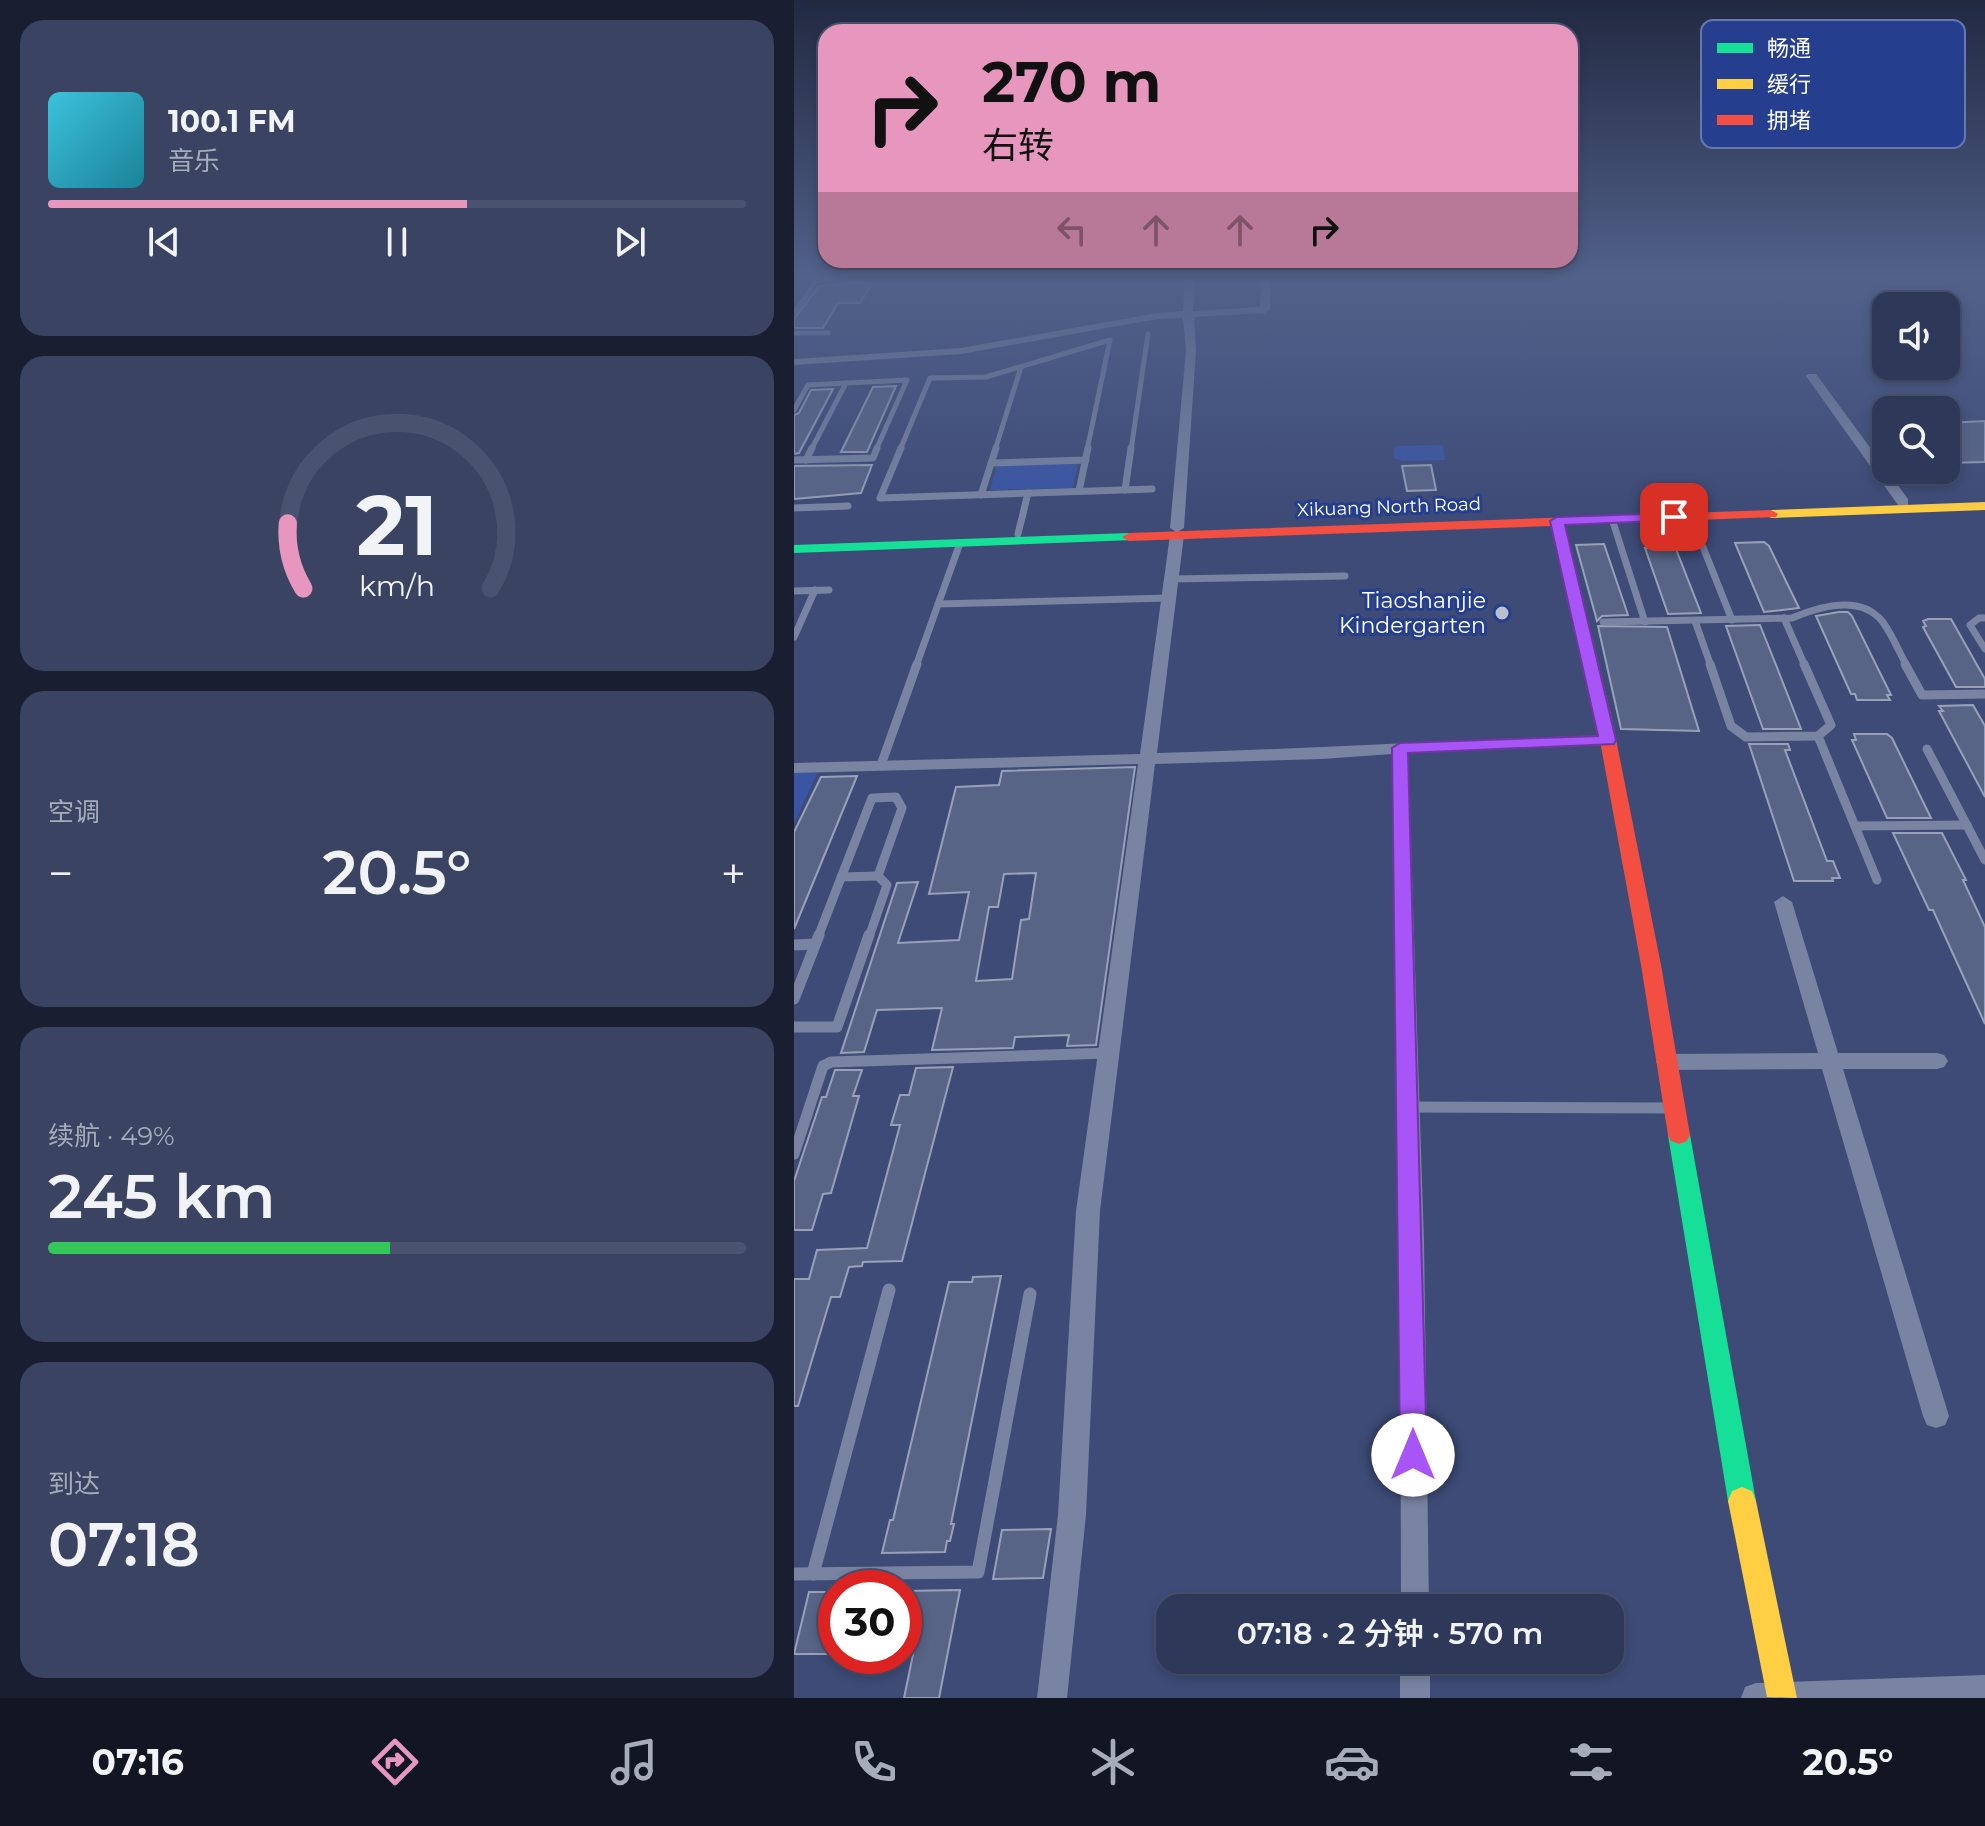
<!DOCTYPE html>
<html lang="zh">
<head>
<meta charset="utf-8">
<style>
  :root { --surface:#2e3858; --page:#3a4361; --text:#f1f3f6; --muted:#a7acba; --line:#49526e; --accent:#e797bd }
  body { margin:0; font-family:Montserrat,"Noto Sans SC",sans-serif; background:var(--page); color:var(--text); height:100vh; display:flex; flex-direction:column; font-size:30px; white-space:nowrap }
  * { box-sizing:border-box; margin:0 }
  p { font-size:26px; color:var(--muted) }
  .icon { flex:none; width:44px; height:44px; fill:none; stroke:currentColor; stroke-width:2; stroke-linecap:round; stroke-linejoin:round }
  .map { position:relative; flex:1; overflow:hidden }
  .panel { display:flex; flex-direction:column; gap:20px; padding:20px; background:#191f30; width:794px }
  .panel>* { flex:none }
  .banner { position:absolute; left:24px; top:24px; width:760px; height:244px; border-radius:24px; box-shadow:0 4px 12px #0003,0 0 0 2px var(--line); background:#e797bd; color:#111; overflow:hidden }
  .buttons { position:absolute; left:1078px; top:292px; display:grid; gap:16px }
  .buttons a { display:grid; place-items:center; width:88px; height:88px; border-radius:16px; background:var(--surface); box-shadow:0 4px 12px #0003,0 0 0 2px var(--line); font-size:40px }
  .speed { position:absolute; left:24px; top:1570px; display:flex; gap:16px; font-size:40px; font-weight:700; text-align:center }
  .speed>* { display:grid; place-content:center; width:104px; height:104px; border-radius:50%; background:var(--surface); box-shadow:0 4px 12px #0003,0 0 0 2px var(--line); line-height:1 }
  .speed .limit { border:12px solid #d22; background:#fff; color:#111 }
  .pin { position:absolute; display:grid; place-items:center; width:68px; height:68px; color:#fff; margin:-34px; border-radius:16px; box-shadow:0 4px 12px #0006 }
  .me { position:absolute; width:88px; margin:-44px; rotate:0deg; stroke-linejoin:round; filter:drop-shadow(0 0 6px #0008) }
  .turn { display:flex; align-items:center; gap:28px; height:168px; padding:0 32px; font-size:36px }
  .turn .icon { width:104px; height:104px; stroke-width:2.5 }
  .turn b { display:block; font-size:56px; line-height:68px }
  .lanes { display:flex; align-items:center; height:76px; padding:0 32px; background:#0003; justify-content:center; gap:40px; direction:ltr }
  .lanes .off { opacity:.35 }
  .big { font-size:60px; font-weight:600; line-height:1.1 }
  .panel .tile { flex:1; display:flex; flex-direction:column; justify-content:center; gap:12px; min-width:0; padding:0 28px; border-radius:24px; background:var(--page) }
  .panel .dial { align-items:center; gap:0 }
  .dial svg { height:208px; overflow:visible; fill:none; stroke:var(--line); stroke-width:7; stroke-linecap:round; text-anchor:middle }
  .dial text { fill:var(--text); stroke:none }
  .song { display:flex; align-items:center; gap:24px }
  .cover { width:96px; height:96px; border-radius:12px; background:linear-gradient(135deg,hsl(190 70% 55%),hsl(190 70% 35%)) }
  .played { height:8px; border-radius:4px; background:linear-gradient(90deg,var(--accent) 60%,var(--line) 60%) }
  .keys { display:flex; justify-content:space-around; direction:ltr }
  .heat { display:flex; justify-content:space-between; align-items:center; font-size:44px; direction:ltr }
  .charge { height:12px; border-radius:6px; background:linear-gradient(90deg,#34c759 49%,var(--line) 0) }
  .trip { position:absolute; left:362px; top:1594px; width:468px; height:80px; border-radius:24px; background:var(--surface); box-shadow:0 4px 12px #0003,0 0 0 2px var(--line); font-weight:600; line-height:80px; text-align:center }
  .tab-bar { display:flex; height:128px; justify-content:space-around; align-items:center; background:#121623; color:var(--muted) }
  .tab-bar .icon { width:56px; height:56px }
  .tab-bar .selected { color:var(--accent) }
  .tab-bar b { font-size:36px; color:var(--text) }
  main { display:flex; flex:1; min-height:0 }
  .map>svg:first-child { display:block }
  .green { fill:#3a55a4 }
  .building { fill:#586486; stroke:#99a1b8; stroke-width:2; fill-rule:evenodd }
  .lines { fill:none; stroke-linecap:round; stroke-linejoin:round }
  .lane-far4 { stroke:#7984a2; stroke-width:5 }
  .lane-far3 { stroke:#7984a2; stroke-width:7 }
  .lane-far2 { stroke:#7984a2; stroke-width:9 }
  .lane-far1 { stroke:#7984a2; stroke-width:11 }
  .lane { stroke:#7984a2; stroke-width:13 }
  .street { fill:#7984a2; fill-rule:evenodd }
  .fast { fill:#16e098; fill-rule:evenodd }
  .slow { fill:#ffcf43; fill-rule:evenodd }
  .jam { fill:#f24e42; fill-rule:evenodd }
  .route { fill:#a855f7; stroke:#6d37a1; stroke-width:2 }
  .poi-dot { fill:#bbc0cf; stroke:#253e8e; stroke-width:3 }
  .labels { text-anchor:middle; dominant-baseline:central; stroke-width:6; stroke-linejoin:round; paint-order:stroke }
  .far-street-label { font-size:18px; fill:#fff; stroke:#253e8e }
  .poi-label { font-size:22px; fill:#fff; stroke:#253e8e; text-anchor:end }
  .key { fill:#253e8e; stroke:#6678b0; stroke-width:2 }
  .key-label { font-size:22px; fill:#fff }
</style>
</head>
<body>
<main>
<section class="panel">
<div class="tile">
<div class="song"><i class="cover"></i><div><b>100.1 FM</b><p>音乐</p></div></div>
<div class="played"></div>
<div class="keys"><svg class="icon" aria-label="previous" viewBox="0 0 24 24"><path d="M18 5L8 12l10 7zM5 5v14"/></svg><svg class="icon" aria-label="pause" viewBox="0 0 24 24"><path d="M8 5v14M16 5v14"/></svg><svg class="icon" aria-label="next" viewBox="0 0 24 24"><path d="M6 5l10 7-10 7zM19 5v14"/></svg></div>
</div>
<div class="tile dial"><svg viewBox="0 0 100 80">
<path d="M14 69A42 42 0 1 1 86 69"/>
<path d="M14 69A42 42 0 0 1 8 44" stroke="#e797bd"/>
<text x="50" y="56" font-size="32" font-weight="700">21</text>
<text x="50" y="72" font-size="11">km/h</text>
</svg></div>
<div class="tile"><p>空调</p>
<div class="heat"><a>−</a><b class="big">20.5°</b><a>+</a></div>
</div>
<div class="tile"><p>续航 · 49%</p><b class="big">245 km</b><div class="charge"></div></div>
<div class="tile"><p>到达</p><b class="big">07:18</b></div>
</section>
<div class="map">
<svg width="1191" height="1698" viewBox="0 0 1191 1698">
  <rect width="100%" height="100%" fill="#3d4b76"/>
  <g class="green">
    <polygon points="649,445 651,460 609,461 600,458 600,448 604,446"/>
    <polygon points="284,463 279,488 196,490 203,465"/>
    <polygon points="0,773 23,773 0,824"/>
  </g>
  <g class="building">
    <polygon points="61,283 78,283 66,303 44,303 29,328 0,328 0,319 25,286"/>
    <polygon points="102,386 73,452 47,452 79,387"/>
    <polygon points="39,389 5,453 0,454 0,415 5,413 17,390"/>
    <polygon points="1191,421 1191,462 1152,463 1152,423"/>
    <polygon points="78,465 67,493 0,499 0,466"/>
    <polygon points="637,465 642,490 613,491 608,466"/>
    <polygon points="970,542 975,546 1005,608 970,612 941,543"/>
    <polygon points="810,544 834,615 808,616 803,621 782,545"/>
    <polygon points="853,544 880,544 907,613 874,614 851,548 855,548"/>
    <polygon points="1045,612 1054,612 1058,616 1097,695 1093,695 1096,700 1063,700 1061,694 1057,694 1022,616"/>
    <polygon points="1134,619 1157,619 1191,679 1191,687 1162,687 1129,627 1132,626 1129,621"/>
    <polygon points="966,625 984,670 1007,729 969,729 932,626"/>
    <polygon points="804,626 873,627 905,731 827,729"/>
    <polygon points="1179,705 1191,726 1191,797 1145,711 1149,711 1145,706"/>
    <polygon points="1060,734 1093,734 1098,738 1137,818 1093,818 1058,740 1062,740"/>
    <polygon points="955,744 994,744 996,750 991,750 1033,861 1039,861 1046,878 1038,878 1039,881 1000,881"/>
    <path d="M341 767 302 1045 273 1046 275 1035 221 1037 219 1048 138 1050 148 1008 83 1010 70 1052 47 1053 103 883 124 882 104 943 165 940 175 892 135 894 162 787 205 785 208 771ZM242 873 235 919 227 920 218 979 182 981 195 907H204L210 874Z"/>
    <polygon points="63,776 0,929 0,832 27,777"/>
    <polygon points="1099,833 1148,833 1172,880 1169,880 1191,927 1191,1024 1139,910 1135,910"/>
    <polygon points="159,1067 108,1261 69,1262 68,1266 55,1267 46,1297 37,1297 4,1406 0,1406 0,1279 15,1279 23,1250 73,1248 106,1125 97,1125 106,1095 115,1095 122,1068"/>
    <polygon points="41,1070 68,1070 59,1096 65,1096 37,1193 29,1194 18,1230 0,1230 0,1181 28,1097 32,1097"/>
    <polygon points="207,1276 157,1524 160,1524 156,1541 153,1541 151,1552 88,1553 96,1520 99,1520 155,1282 178,1282 179,1277"/>
    <polygon points="257,1529 249,1578 199,1579 208,1530"/>
    <polygon points="166,1590 145,1698 110,1698 121,1645 110,1645 110,1591"/>
    <polygon points="15,1592 42,1592 42,1654 0,1654"/>
  </g>
  <g class="lines">
    <g class="lane-far4">
      <polyline points="0,314 22,280 57,280"/>
      <polyline points="0,333 34,333"/>
      <polyline points="0,410 14,385 113,380 82,450"/>
      <polyline points="17,450 52,383"/>
      <polyline points="106,450 136,378 192,377 316,340 293,450"/>
      <polyline points="201,450 227,367"/>
      <polyline points="337,450 354,334"/>
    </g>
    <g class="lane-far3">
      <polyline points="107,448 86,498 358,489"/>
      <polyline points="0,460 79,458 83,448"/>
      <polyline points="12,460 18,448"/>
      <polyline points="197,463 292,460"/>
      <polyline points="331,490 337,448"/>
      <polyline points="285,491 294,448"/>
      <polyline points="187,495 202,448"/>
      <polyline points="0,508 54,506"/>
      <polyline points="818,519 851,622"/>
      <polyline points="224,534 234,493"/>
      <polyline points="909,547 938,620"/>
      <polyline points="377,579 551,576"/>
      <polyline points="0,591 35,590"/>
      <polyline points="144,604 375,598"/>
      <polyline points="990,618 1011,666"/>
      <polyline points="1191,618 1185,618 1176,625 1191,649"/>
      <polyline points="901,621 917,666"/>
      <path d="M809 622 998 618C1024 607 1066 594 1088 621 1098 634 1105 652 1113 666"/>
      <polyline points="0,637 21,590"/>
      <polyline points="122,666 166,543"/>
    </g>
    <g class="lane-far2">
      <polyline points="916,664 937,726 952,737 1024,736 1037,725 1010,664"/>
      <polyline points="1111,664 1128,695 1191,694"/>
      <polyline points="1024,736 1083,880"/>
      <polyline points="1133,749 1191,860"/>
      <polyline points="87,765 123,664"/>
      <polyline points="1061,826 1173,825"/>
      <polyline points="47,877 84,876"/>
      <polyline points="24,937 78,798 102,797 108,808 84,876 93,885 75,937"/>
    </g>
    <g class="lane-far1">
      <polyline points="0,945 21,944"/>
      <polyline points="0,999 25,935"/>
      <polyline points="0,1027 43,1027 75,935"/>
      <polyline points="617,1107 878,1108"/>
      <polyline points="0,1154 29,1066 37,1062 315,1053"/>
    </g>
    <g class="lane">
      <polyline points="0,1574 184,1572 236,1294"/>
      <polyline points="19,1574 95,1290"/>
    </g>
    <g class="street">
      <path d="M391 277H401L399 311 466 307 467 277H477L476 310 471 313 400 317 402 350 390 528 385 531 390 535 363 753C513 749 663 740 814 735L822 740 814 745 614 753 630 1242 635 1608H607L606 1242 598 754 528 759 361 764 306 1211 292 1515 273 1698H243L264 1515 282 1211 344 764 0 773V763L346 754 376 535 381 531 376 528 392 350 389 318 363 319 167 354 0 365V359L167 348 363 313 389 311Z"/>
      <polygon points="1014,374 1022,374 1114,499 1114,505 1104,505 1012,376"/>
      <polygon points="989,896 998,902 1044,1053 1143,1053 1150,1055 1154,1061 1150,1067 1143,1069 1049,1069 1155,1416 1151,1425 1142,1428 1133,1425 1129,1416 1028,1069 873,1070 866,1068 862,1062 866,1056 873,1054 1024,1053 980,902"/>
      <rect x="606" y="1660" width="30" height="38"/>
      <polygon points="1191,1675 1191,1698 947,1698 951,1687 962,1683"/>
    </g>
    <g class="fast">
      <polygon points="335,533 342,537 340,540 0,553 0,545"/>
      <polygon points="885,1126 893,1129 896,1135 962,1501 958,1511 948,1515 938,1511 934,1501 874,1135 877,1129"/>
    </g>
    <g class="slow">
      <polygon points="1191,502 1191,510 977,518 970,514 977,510"/>
      <polygon points="948,1487 958,1491 962,1501 1003,1698 973,1697 934,1501 938,1491"/>
    </g>
    <polygon class="jam" points="977,510 984,514 982,517 771,525 818,719 867,965 896,1135 893,1141 885,1144 877,1141 874,1135 847,965 802,719 757,526 335,541 328,537 335,533"/>
  </g>
  <linearGradient id="sky" x2="0" y2="1"><stop stop-color="#222941"/><stop offset="0.54" stop-color="#51618a"/><stop offset="1" stop-color="#51618a" stop-opacity="0"/></linearGradient>
  <rect width="1191" height="514" fill="url(#sky)"/>
  <polygon class="route" points="880,513 887,517 885,520 771,525 822,740 820,744 614,753 633,1455 629,1465 619,1469 610,1465 606,1455 598,748 606,743 804,736 756,521 763,517"/>
  <circle class="poi-dot" cx="708" cy="613" r="8"/>
  <g class="labels">
    <g class="far-street-label">
      <text transform="translate(595 507) rotate(-2)">Xikuang North Road</text>
    </g>
    <g class="poi-label">
      <text x="692" y="600">Tiaoshanjie<tspan x="692" dy="25">Kindergarten</tspan></text>
    </g>
  </g>
  <rect x="907" y="20" width="264" height="128" rx="12" class="key"/>
  <rect x="923" y="43" width="36" height="10" fill="#16e098"/>
  <rect x="923" y="79" width="36" height="10" fill="#ffcf43"/>
  <rect x="923" y="115" width="36" height="10" fill="#f24e42"/>
  <g class="key-label">
    <text x="973" y="56">畅通</text>
    <text x="973" y="92">缓行</text>
    <text x="973" y="128">拥堵</text>
  </g>
</svg>
<div class="buttons">
<a><svg class="icon" aria-label="sound" viewBox="0 0 24 24"><path d="M4 9h4l5-4v14l-5-4H4zM17 9q2 3 0 6"/></svg></a>
<a><svg class="icon" aria-label="search" viewBox="0 0 24 24"><circle cx="10" cy="10" r="6"/><path d="M15 15l6 6"/></svg></a>
</div>
<div class="speed"><div class="limit">30</div></div>
<div class="pin" style="left:880px;top:517px;background:#d93025"><svg class="icon" aria-label="arrive" viewBox="0 0 24 24"><path d="M6 21V4h12l-3 4 3 4H6"/></svg></div>
<svg class="me" style="left:619px;top:1455px" viewBox="-20 -20 40 40"><circle r="19" fill="#fff"/><path d="M0-13L10 11 0 6-10 11z" fill="#a855f7"/></svg>
<div class="trip">07:18 · 2 分钟 · 570 m</div>
<div class="banner">
<div class="turn"><svg class="icon" aria-label="right" viewBox="0 0 24 24"><path d="M7 20v-9h11M14 6l5 5-5 5"/></svg><div><b>270 m</b>右转</div></div>
<div class="lanes"><svg class="icon off" aria-label="left" viewBox="0 0 24 24"><path d="M17 20v-9H6M10 6l-5 5 5 5"/></svg><svg class="icon off" aria-label="ahead" viewBox="0 0 24 24"><path d="M12 20V5M6 11l6-6 6 6"/></svg><svg class="icon off" aria-label="ahead" viewBox="0 0 24 24"><path d="M12 20V5M6 11l6-6 6 6"/></svg><svg class="icon" aria-label="right" viewBox="0 0 24 24"><path d="M7 20v-9h11M14 6l5 5-5 5"/></svg></div>
</div>
</div>
</main>
<nav class="tab-bar">
<b>07:16</b>
<svg class="icon selected" aria-label="directions" viewBox="0 0 24 24"><path d="M12 3l9 9-9 9-9-9zM9 14v-3h6M13 9l2 2-2 2"/></svg>
<svg class="icon" aria-label="music" viewBox="0 0 24 24"><path d="M9 18V5l10-2v13"/><circle cx="6" cy="18" r="3"/><circle cx="16" cy="16" r="3"/></svg>
<svg class="icon" aria-label="phone" viewBox="0 0 24 24"><path d="M5 4h4l2 5-3 2q2 4 5 5l2-3 5 2v4C11 20 4 13 5 4z"/></svg>
<svg class="icon" aria-label="climate" viewBox="0 0 24 24"><path d="M12 3v18M4 7l16 10M4 17L20 7"/></svg>
<svg class="icon" aria-label="car" viewBox="0 0 24 24"><path d="M5 17H2v-5l4-1 3-4h7l3 4 3 1v5h-3M9 17h6M6 11h13"/><circle cx="7" cy="17" r="2"/><circle cx="17" cy="17" r="2"/></svg>
<svg class="icon" aria-label="filters" viewBox="0 0 24 24"><path d="M4 7h16M4 17h16"/><circle cx="9" cy="7" r="2"/><circle cx="15" cy="17" r="2"/></svg>
<b>20.5°</b>
</nav>
</body>
</html>
